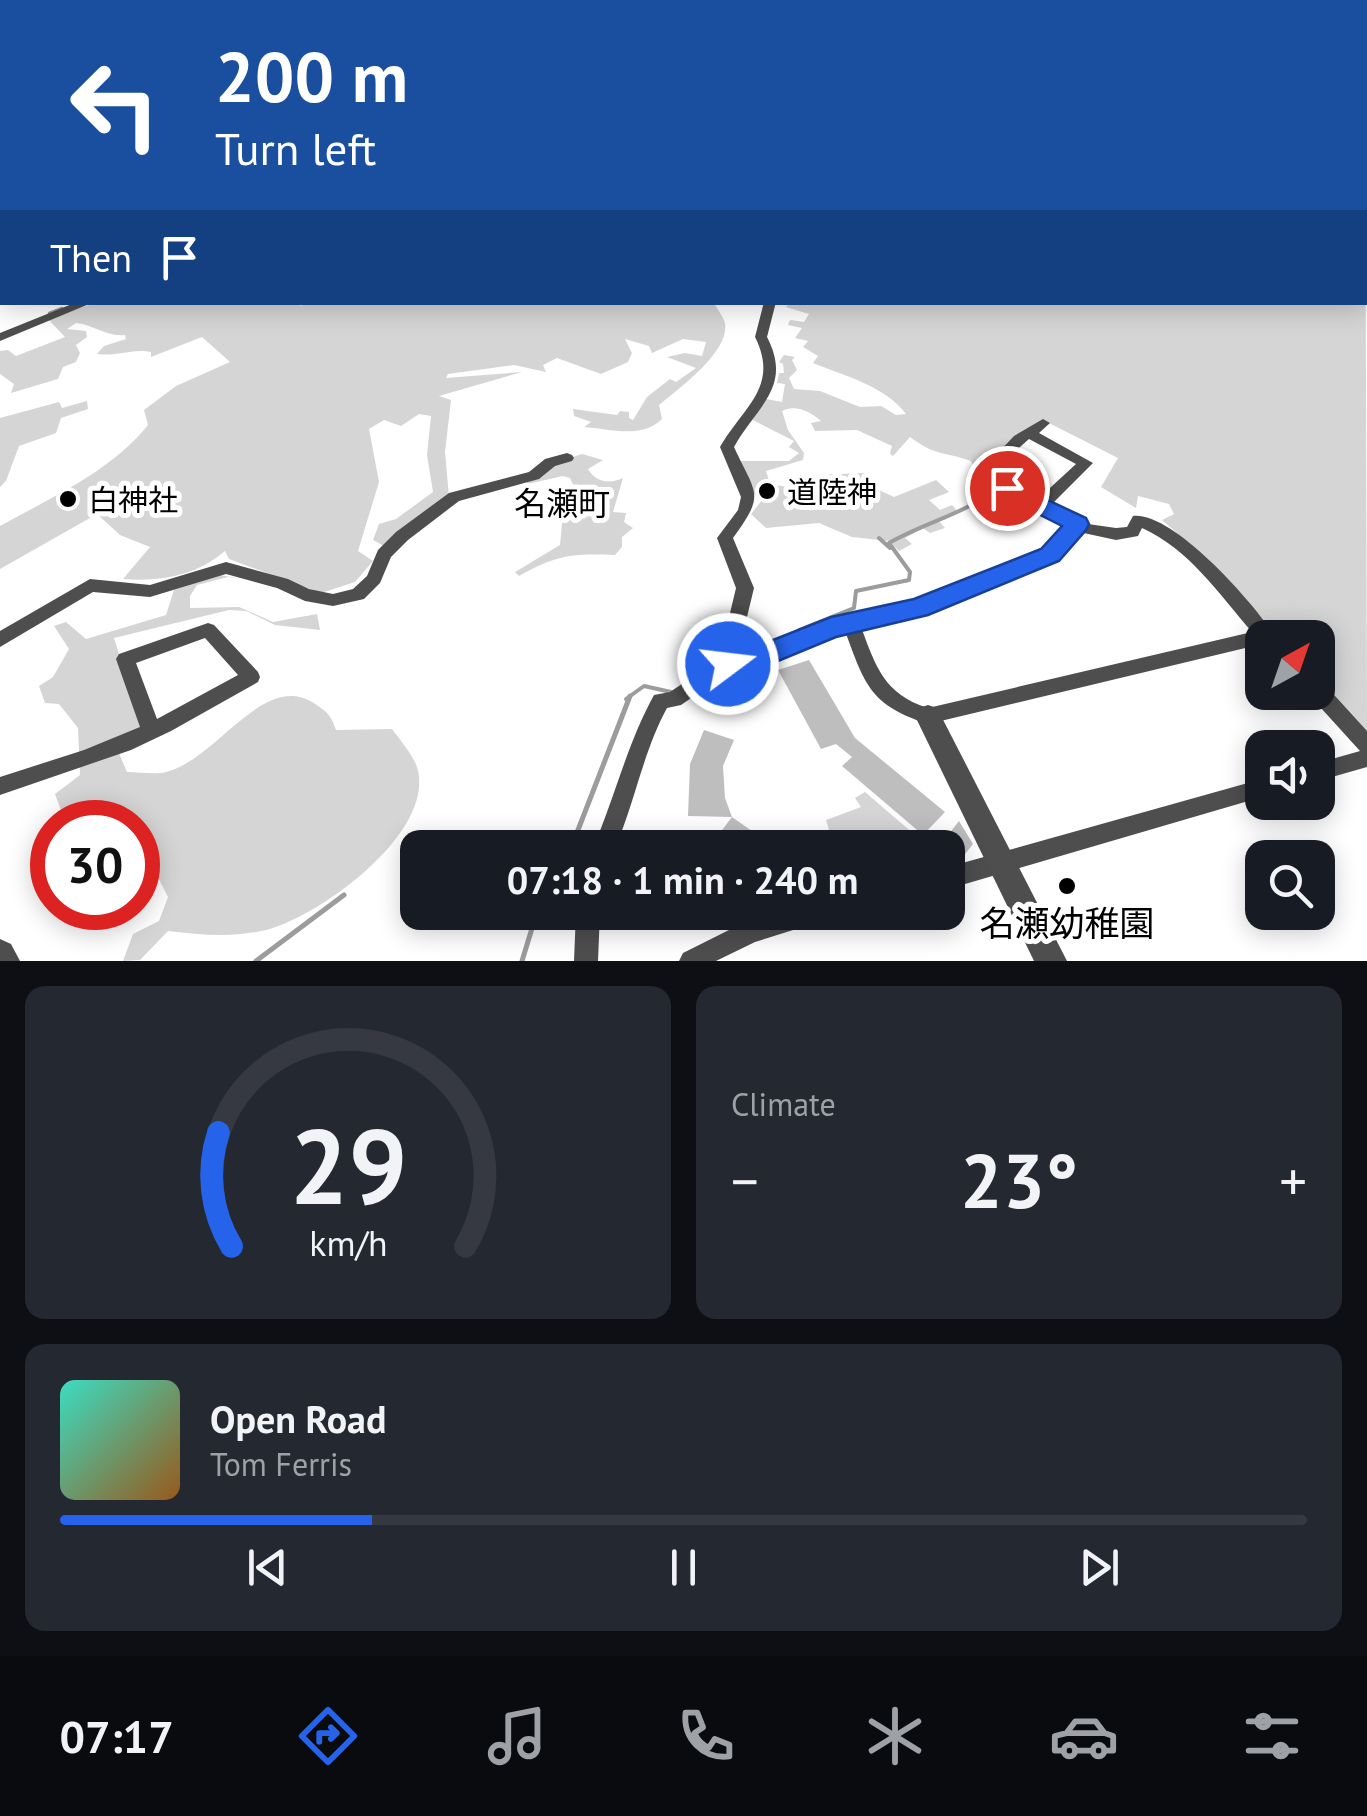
<!DOCTYPE html>
<html lang="en">
<head>
<meta charset="utf-8">
<style>
  :root { --surface:#171b24; --page:#242831; --text:#f1f3f6; --muted:#9ea1a6; --line:#363941; --accent:#2563eb }
  body { margin:0; font-family:"PT Sans","Noto Sans JP",sans-serif; background:var(--page); color:var(--text); height:100vh; display:flex; flex-direction:column; font-size:38px; white-space:nowrap }
  * { box-sizing:border-box; margin:0 }
  p { font-size:32px; color:var(--muted) }
  .icon { flex:none; width:55px; height:55px; fill:none; stroke:currentColor; stroke-width:2; stroke-linecap:round; stroke-linejoin:round }
  .map { position:relative; height:961px; overflow:hidden }
  .sheet { display:flex; flex-direction:column; gap:25px; padding:25px; background:#0d0f14; flex:1 }
  .sheet>* { flex:none }
  .hud { position:absolute; left:0px; top:0px; width:1368px; height:305px; box-shadow:0 5px 25px #0003; background:#1a4fa0; color:#fff; overflow:hidden }
  .needle { width:65px; rotate:40deg }
  .tools { position:absolute; left:1245px; top:620px; display:grid; gap:20px }
  .tools a { display:grid; place-items:center; width:90px; height:90px; border-radius:20px; background:var(--surface); box-shadow:0 5px 25px #0003; font-size:50px }
  .speed { position:absolute; left:30px; top:800px; display:flex; gap:20px; font-size:50px; font-weight:700; text-align:center }
  .speed>* { display:grid; place-content:center; width:130px; height:130px; border-radius:50%; background:var(--surface); box-shadow:0 5px 25px #0003; line-height:1 }
  .speed .limit { border:15px solid #d22; background:#fff; color:#111 }
  .pin { position:absolute; display:grid; place-items:center; width:85px; height:85px; color:#fff; margin:-42px; border:5px solid #fff; border-radius:50%; box-shadow:0 2px 10px #0007 }
  .me { position:absolute; width:110px; margin:-55px; rotate:75deg; stroke-linejoin:round; filter:drop-shadow(0 0 8px #0008) }
  .turn { display:flex; align-items:center; gap:35px; height:210px; padding:0 50px; font-size:45px }
  .turn .icon { width:130px; height:130px; stroke-width:2.5 }
  .turn b { display:block; font-size:70px; line-height:85px }
  .then { display:flex; align-items:center; height:95px; padding:0 50px; background:#0003; gap:20px; font-size:38px }
  .big { font-size:75px; font-weight:700; line-height:1.1 }
  .sheet .tile { flex:1; display:flex; flex-direction:column; justify-content:center; gap:15px; min-width:0; padding:0 35px; border-radius:20px; background:var(--page) }
  .sheet .dial { align-items:center; gap:0 }
  .dial svg { height:260px; overflow:visible; fill:none; stroke:var(--line); stroke-width:7; stroke-linecap:round; text-anchor:middle }
  .dial text { fill:var(--text); stroke:none }
  .song { display:flex; align-items:center; gap:30px }
  .cover { width:120px; height:120px; border-radius:15px; background:linear-gradient(135deg,hsl(170 70% 55%),hsl(30 70% 35%)) }
  .played { height:10px; border-radius:5px; background:linear-gradient(90deg,var(--accent) 25%,var(--line) 25%) }
  .keys { display:flex; justify-content:space-around; direction:ltr }
  .heat { display:flex; justify-content:space-between; align-items:center; font-size:55px; direction:ltr }
  .sheet .tiles { flex:1; display:grid; gap:25px; grid-template-columns:1fr 1fr }
  .tile:last-child { grid-column:span 2 }
  .trip { position:absolute; left:400px; top:830px; width:565px; height:100px; border-radius:20px; background:var(--surface); box-shadow:0 5px 25px #0003; font-weight:700; line-height:100px; text-align:center }
  .tab-bar { display:flex; height:160px; justify-content:space-around; align-items:center; background:#090b0e; color:var(--muted) }
  .tab-bar .icon { width:70px; height:70px }
  .tab-bar .on { color:var(--accent) }
  .tab-bar b { font-size:45px; color:var(--text) }
  .map>svg:first-child { display:block }
  .green { fill:#d5d5d5 }
  .lines { fill:none; stroke-linecap:round; stroke-linejoin:round }
  .stream-far2 { stroke:#9c9c9c; stroke-width:2.5 }
  .stream-far1 { stroke:#9c9c9c; stroke-width:4 }
  .stream { stroke:#9c9c9c; stroke-width:5 }
  .river { stroke:#9c9c9c; stroke-width:22 }
  .building { fill:#bebebe }
  .minor { fill:#4e4e4e; fill-rule:evenodd }
  .tertiary { fill:#4e4e4e; fill-rule:evenodd }
  .route { fill:#2563eb; stroke:#184099; stroke-width:2.5 }
  .poi-dot { fill:#000; stroke:#fff; stroke-width:4 }
  .labels { text-anchor:middle; dominant-baseline:central; stroke-width:10; stroke-linejoin:round; paint-order:stroke }
  .poi-label { font-size:30px; fill:#000; stroke:#fff; text-anchor:start }
  .neighbourhood-label { font-size:32px; fill:#000; stroke:#fff }
  .near-poi-label { font-size:35px; fill:#000; stroke:#fff }
</style>
</head>
<body>
<div class="map">
<svg width="1367" height="961" viewBox="0 0 1367 961">
  <rect width="100%" height="100%" fill="#fff"/>
  <g class="green">
    <polygon points="747,0 1302,0 1304,2 739,2"/>
    <path d="M1365 31 1367 736 1318 683V638L1274 637 1194 548 1162 520 1174 514 1169 504 1138 496 1136 508 1101 487 1118 458 1043 420 1004 452 1013 455 1014 473 1007 479 975 469 971 461C943 451 937 457 910 437L893 456 890 454 892 446 857 430 815 431 811 423 821 421C811 412 795 404 782 411L788 430 804 453 803 460 766 471 770 484 787 487 816 475 865 473 881 491 894 497 936 480 949 492 929 500 940 510 952 505 958 512 938 520 945 528 930 533 923 528 905 538 912 544 899 551 889 541 852 537 819 523 766 528 751 514 762 500 750 491 738 461H789L799 453 789 447 794 441 751 419 766 399 782 402 785 384 777 383 779 373H784L783 364 779 362 784 355 795 357 792 360 797 370 789 378 794 389 820 391 860 407 881 406 896 415 906 414C885 386 845 376 813 363L818 356 803 347 808 341 795 338 802 328 788 325 790 320 804 322 809 314 786 307 790 303 1365 302Z"/>
    <path d="M300 302V306L313 302H713C717 308 724 318 725 323 730 352 677 390 659 405L662 419C642 439 610 429 584 427L591 422 574 416 573 409 617 415 620 411 629 412V418L633 420 647 397 670 379 676 382 696 368 667 357 685 353 702 356 706 342 683 339 652 353 649 346 625 339 632 353 628 362 601 374 557 358 543 365 546 372 514 365 448 374 446 378 522 372 439 396 451 400 445 452 449 497 384 546 373 540 379 524 396 519 433 492 427 455 431 416 419 414 401 426 384 420 369 429 379 482 358 551 373 561 355 582 321 593 229 559 225 551C196 576 159 582 123 579L150 547 120 535 97 514 0 569V526C52 497 110 472 148 425L144 410 176 386 230 362 202 337 151 357V352C134 348 116 357 97 354L104 346 126 339 125 335C106 337 95 325 76 323L67 329 86 331 87 337 76 345 80 353 76 362 63 367 58 379 11 393 14 384 0 374V351L8 350 16 356 65 337 47 318 96 303Z"/>
    <polygon points="87,401 88,409 61,418 56,433 19,446 6,481 0,487 0,418 59,402 62,408"/>
    <path d="M582 454 603 460 588 469C596 483 610 484 623 478L613 512 626 513 624 522 633 528 622 537V547L615 555C572 553 556 555 519 576L515 572 560 545 562 523 574 487 570 478 563 476 523 485 551 464Z"/>
    <path d="M220 575 247 580 228 577 197 585 190 596V608L239 607 273 622 317 614 320 630 275 625 246 611 229 610 114 638 143 731 119 753 127 772C139 772 155 775 166 772 216 760 262 673 312 702 326 711 331 714 336 730L392 729C400 740 413 755 417 767 437 832 319 917 266 930 232 938 202 935 168 931L140 960 123 961 133 934 159 921 168 897 147 856 138 851V822H101L91 800 62 813 55 794 80 775 78 728 59 704 45 703 39 686 53 677 69 649 54 626 66 622 86 639 166 615 174 590Z"/>
    <polygon points="865,792 929,847 834,847 826,820 861,807 855,798"/>
  </g>
  <g class="lines">
    <polyline class="stream-far2" points="49,313 62,308"/>
    <g class="stream-far1">
      <polyline points="879,538 890,548"/>
      <path d="M799 630 854 608 856 591 909 580 910 572 889 543C934 517 993 508 1023 462"/>
      <polyline points="748,653 789,635"/>
      <polyline points="626,699 644,686 671,692"/>
    </g>
    <g class="stream">
      <polyline points="571,848 630,696"/>
      <polyline points="256,961 344,895"/>
      <polyline points="522,961 537,912"/>
    </g>
    <polyline class="river" points="524,2 530,0"/>
  </g>
  <g class="building">
    <polygon points="809,660 855,738 945,812 923,835 842,766 852,757 836,744 821,749 778,670"/>
    <polygon points="704,730 734,740 723,766 725,798 732,817 776,848 720,848 713,842 732,817 688,816 690,764"/>
    <polygon points="959,821 973,844 962,858 942,843"/>
  </g>
  <g class="lines">
    <g class="minor">
      <polygon points="0,32 2,32 2,38 0,39"/>
      <polygon points="0,152 2,153 2,159 0,158"/>
      <rect x="0" y="194" width="2" height="6"/>
      <polygon points="77,302 94,302 0,341 0,333"/>
      <path d="M764 302H776L767 337C793 387 757 406 734 447 756 495 766 493 733 538L754 588 738 654 754 651 831 620 915 602 1044 551 1066 527 1002 493 999 489 1007 484 1038 499 1076 464 1029 439 1011 455H1001L999 452 1014 436 1043 419 1050 423 1039 433 1093 463 1050 506 1088 524 1116 528 1127 527 1133 516C1173 511 1256 605 1276 638H1262V644L928 724C870 705 865 685 845 631L834 633 762 663 732 670 681 705 667 708C643 752 635 802 615 848H593C615 797 627 744 654 695L670 692 719 659 736 588 717 538 738 510 741 497 720 447C743 407 780 387 755 337ZM1142 528C1189 549 1219 594 1252 632L928 708C884 694 876 667 861 627L924 613 1056 559 1079 532 1116 540 1138 536Z"/>
      <polygon points="567,453 572,455 574,458 572,461 555,466 539,479 459,501 408,540 391,557 380,583 364,599 333,606 305,601 277,588 226,574 150,597 93,592 0,647 0,631 90,579 150,585 226,562 288,579 309,589 333,594 353,589 367,576 378,550 396,532 449,493 529,472 545,459"/>
      <path d="M208 623 214 625 258 672 260 677 258 682 171 731 131 750 0 795V777L84 750 140 727 116 659 119 654ZM205 638 238 675 157 719 136 663Z"/>
      <polygon points="1318,683 1325,685 1367,731 1367,767 1318,781 1318,763 1360,751 1311,697 1309,692 1318,692"/>
      <polygon points="1262,779 1262,797 948,889 948,867"/>
      <polygon points="576,912 600,912 598,961 574,961"/>
      <polygon points="775,912 828,912 825,920 755,942 716,961 679,961 683,953 743,923"/>
    </g>
    <g class="tertiary">
      <polygon points="1304,0 1314,0 1316,2 1307,2"/>
      <polygon points="1365,25 1367,26 1367,32 1365,31"/>
      <polygon points="2,66 2,72 0,73 0,67"/>
      <polygon points="2,143 2,151 0,152 0,144"/>
      <polygon points="928,705 937,708 1067,961 1034,961 915,716 919,708"/>
      <polygon points="0,939 11,944 20,961 0,961"/>
    </g>
  </g>
  <polygon class="route" points="1007,481 1086,518 1089,524 1086,530 1059,561 928,615 836,637 756,670 728,675 718,671 714,664 718,656 753,648 831,617 914,599 1041,549 1062,526 999,494 996,488"/>
  <g class="poi-dot">
    <circle cx="767" cy="491" r="10"/>
    <circle cx="68" cy="499" r="10"/>
    <circle cx="1067" cy="886" r="10"/>
  </g>
  <g class="labels">
    <g class="poi-label">
      <text x="787" y="491">道陸神</text>
      <text x="88" y="499">白神社</text>
    </g>
    <g class="neighbourhood-label">
      <text x="562" y="503">名瀬町</text>
    </g>
    <g class="near-poi-label">
      <text x="1067" y="923">名瀬幼稚園</text>
    </g>
  </g>
</svg>
<div class="tools">
<a><svg class="needle" viewBox="-14 -14 28 28"><path d="M0-13l5 13h-10z" fill="#e53935"/><path d="M0 13l5-13h-10z" fill="#9ea1a6"/></svg></a>
<a><svg class="icon" aria-label="sound" viewBox="0 0 24 24"><path d="M4 9h4l5-4v14l-5-4H4zM17 9q2 3 0 6"/></svg></a>
<a><svg class="icon" aria-label="search" viewBox="0 0 24 24"><circle cx="10" cy="10" r="6"/><path d="M15 15l6 6"/></svg></a>
</div>
<div class="speed"><div class="limit">30</div></div>
<div class="pin" style="left:1007px;top:488px;background:#d93025"><svg class="icon" aria-label="arrive" viewBox="0 0 24 24"><path d="M6 21V4h12l-3 4 3 4H6"/></svg></div>
<svg class="me" style="left:728px;top:664px" viewBox="-20 -20 40 40"><circle r="17" fill="#2563eb" stroke="#fff" stroke-width="3"/><path d="M0-11L8 9 0 5-8 9z" fill="#fff"/></svg>
<div class="trip">07:18 · 1 min · 240 m</div>
<div class="hud">
<div class="turn"><svg class="icon" aria-label="left" viewBox="0 0 24 24"><path d="M17 20v-9H6M10 6l-5 5 5 5"/></svg><div><b>200 m</b>Turn left</div></div>
<div class="then">Then<svg class="icon" aria-label="arrive" viewBox="0 0 24 24"><path d="M6 21V4h12l-3 4 3 4H6"/></svg></div>
</div>
</div>
<section class="sheet">
<div class="tiles">
<div class="tile dial"><svg viewBox="0 0 100 80">
<path d="M14 69A42 42 0 1 1 86 69"/>
<path d="M14 69A42 42 0 0 1 10 34" stroke="#2563eb"/>
<text x="50" y="56" font-size="32" font-weight="700">29</text>
<text x="50" y="72" font-size="11">km/h</text>
</svg></div>
<div class="tile"><p>Climate</p>
<div class="heat"><a>−</a><b class="big">23°</b><a>+</a></div>
</div>
<div class="tile">
<div class="song"><i class="cover"></i><div><b>Open Road</b><p>Tom Ferris</p></div></div>
<div class="played"></div>
<div class="keys"><svg class="icon" aria-label="previous" viewBox="0 0 24 24"><path d="M18 5L8 12l10 7zM5 5v14"/></svg><svg class="icon" aria-label="pause" viewBox="0 0 24 24"><path d="M8 5v14M16 5v14"/></svg><svg class="icon" aria-label="next" viewBox="0 0 24 24"><path d="M6 5l10 7-10 7zM19 5v14"/></svg></div>
</div>
</div>
</section>
<nav class="tab-bar">
<b>07:17</b>
<svg class="icon on" aria-label="directions" viewBox="0 0 24 24"><path d="M12 3l9 9-9 9-9-9zM9 14v-3h6M13 9l2 2-2 2"/></svg>
<svg class="icon" aria-label="music" viewBox="0 0 24 24"><path d="M9 18V5l10-2v13"/><circle cx="6" cy="18" r="3"/><circle cx="16" cy="16" r="3"/></svg>
<svg class="icon" aria-label="phone" viewBox="0 0 24 24"><path d="M5 4h4l2 5-3 2q2 4 5 5l2-3 5 2v4C11 20 4 13 5 4z"/></svg>
<svg class="icon" aria-label="climate" viewBox="0 0 24 24"><path d="M12 3v18M4 7l16 10M4 17L20 7"/></svg>
<svg class="icon" aria-label="car" viewBox="0 0 24 24"><path d="M5 17H2v-5l4-1 3-4h7l3 4 3 1v5h-3M9 17h6M6 11h13"/><circle cx="7" cy="17" r="2"/><circle cx="17" cy="17" r="2"/></svg>
<svg class="icon" aria-label="filters" viewBox="0 0 24 24"><path d="M4 7h16M4 17h16"/><circle cx="9" cy="7" r="2"/><circle cx="15" cy="17" r="2"/></svg>
</nav>
</body>
</html>
